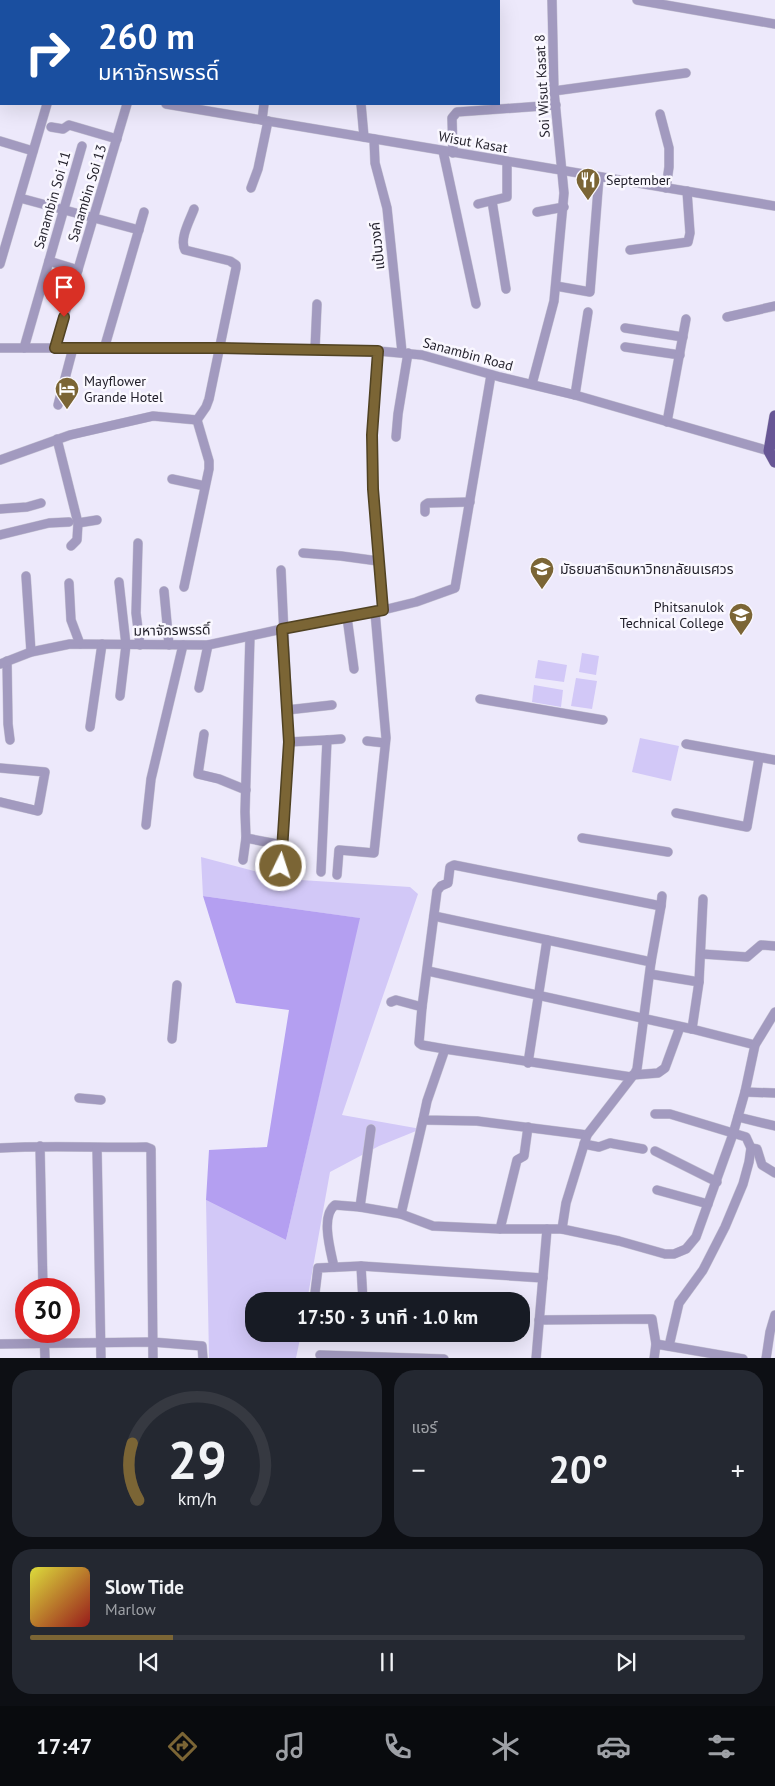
<!DOCTYPE html>
<html lang="th">
<head>
<meta charset="utf-8">
<style>
  :root { --surface:#171b24; --page:#242831; --text:#f1f3f6; --muted:#9ea1a6; --line:#363941; --accent:#7b6535 }
  body { margin:0; font-family:"PT Sans","Noto Sans Thai",sans-serif; background:var(--page); color:var(--text); height:100vh; display:flex; flex-direction:column; font-size:19px; white-space:nowrap }
  * { box-sizing:border-box; margin:0 }
  p { font-size:16px; color:var(--muted) }
  .icon { flex:none; width:28px; height:28px; fill:none; stroke:currentColor; stroke-width:2; stroke-linecap:round; stroke-linejoin:round }
  .map { position:relative; height:1358px; overflow:hidden }
  .details { display:flex; flex-direction:column; gap:12px; padding:12px; background:#0d0f14; flex:1 }
  .details>* { flex:none }
  .banner { position:absolute; left:0px; top:0px; width:500px; height:105px; box-shadow:0 5px 20px #0002; background:#1a4fa0; color:#fff; overflow:hidden }
  .speed { position:absolute; left:15px; top:1278px; display:flex; gap:10px; font-size:25px; font-weight:700; text-align:center }
  .speed>* { display:grid; place-content:center; width:65px; height:65px; border-radius:50%; background:var(--surface); box-shadow:0 5px 20px #0002; line-height:1 }
  .speed .limit { border:8px solid #d22; background:#fff; color:#111 }
  .pin { position:absolute; display:grid; place-items:center; width:42px; height:42px; color:#fff; margin:-51px -21px; border-radius:50% 50% 50% 0; rotate:-45deg; box-shadow:0 0 5px #0007 }
  .pin .icon { rotate:45deg }
  .me { position:absolute; width:55px; margin:-28px; rotate:4deg; stroke-linejoin:round; filter:drop-shadow(0 0 4px #0008) }
  .turn { display:flex; align-items:center; gap:18px; height:105px; padding:0 15px; font-size:22px }
  .turn .icon { width:65px; height:65px; stroke-width:2.5 }
  .turn b { display:block; font-size:35px; line-height:42px }
  .big { font-size:38px; font-weight:700; line-height:1.1 }
  .details .widget { flex:1; display:flex; flex-direction:column; justify-content:center; gap:8px; min-width:0; padding:0 18px; border-radius:20px; background:var(--page) }
  .details .dial { align-items:center; gap:0 }
  .dial svg { height:130px; overflow:visible; fill:none; stroke:var(--line); stroke-width:7; stroke-linecap:round; text-anchor:middle }
  .dial text { fill:var(--text); stroke:none }
  .song { display:flex; align-items:center; gap:15px }
  .cover { width:60px; height:60px; border-radius:8px; background:linear-gradient(135deg,hsl(60 70% 55%),hsl(0 70% 35%)) }
  .played { height:5px; border-radius:2px; background:linear-gradient(90deg,var(--accent) 20%,var(--line) 20%) }
  .keys { display:flex; justify-content:space-around; direction:ltr }
  .heat { display:flex; justify-content:space-between; align-items:center; font-size:28px; direction:ltr }
  .details .tiles { flex:1; display:grid; gap:12px; grid-template-columns:1fr 1fr }
  .widget:last-child { grid-column:span 2 }
  .trip { position:absolute; left:245px; top:1292px; width:285px; height:50px; border-radius:20px; background:var(--surface); box-shadow:0 5px 20px #0002; font-weight:700; line-height:50px; text-align:center }
  .menu { display:flex; height:80px; justify-content:space-around; align-items:center; background:#090b0e; color:var(--muted) }
  .menu .icon { width:35px; height:35px }
  .menu .current { color:var(--accent) }
  .menu b { font-size:22px; color:var(--text) }
  .map>svg:first-child { display:block }
  .green { fill:#d2c8f7 }
  .water { fill:#b49ff1 }
  .lines { fill:none; stroke-linecap:round; stroke-linejoin:round }
  .minor-casing { stroke:#c8c5d5; stroke-width:10 }
  .major-casing { stroke:#c8c5d5; stroke-width:12 }
  .minor { stroke:#a29abf; stroke-width:9 }
  .major { stroke:#675695; stroke-width:11 }
  .route-casing { stroke:#504222; stroke-width:12 }
  .route { stroke:#7b6535; stroke-width:9 }
  .labels { text-anchor:middle; dominant-baseline:central; stroke-width:5; stroke-linejoin:round; paint-order:stroke }
  .street-label { font-size:14px; fill:#211f2a; stroke:#faf8ff }
  .poi-label { font-size:14px; fill:#211f2a; stroke:#faf8ff; text-anchor:start }
</style>
</head>
<body>
<div class="map">
<svg width="775" height="1359" viewBox="0 0 775 1359">
  <rect width="100%" height="100%" fill="#ede9fb"/>
  <g class="green">
    <polygon points="582,653 599,656 596,675 579,672"/>
    <polygon points="538,660 567,665 564,682 535,678"/>
    <polygon points="576,678 597,681 592,709 571,706"/>
    <polygon points="534,685 563,690 561,707 532,702"/>
    <polygon points="640,738 679,746 671,781 632,772"/>
    <polygon points="201,857 285,879 410,887 418,894 342,1115 421,1129 379,1146 330,1172 307,1301 254,1301 254,1334 301,1334 296,1358 209,1358 206,1200 286,1240 359,918 203,896"/>
  </g>
  <polygon class="water" points="203,896 360,918 286,1240 206,1200 209,1150 267,1147 289,1010 236,1003"/>
  <g class="lines">
    <defs>
      <g id="minor">
        <polyline points="69,0 74,1"/>
        <polyline points="637,0 775,24"/>
        <polyline points="208,1 208,0"/>
        <polyline points="0,35 1,35"/>
        <polyline points="0,76 1,76"/>
        <polyline points="554,91 686,73"/>
        <polyline points="166,104 775,206"/>
        <polyline points="361,104 364,137"/>
        <polyline points="660,114 669,148 669,167 666,188"/>
        <polyline points="262,120 264,104"/>
        <polyline points="51,127 63,129 69,125 117,139"/>
        <polyline points="374,139 375,163 387,208 402,352"/>
        <polyline points="0,141 33,151"/>
        <polyline points="443,151 476,304"/>
        <polyline points="453,153 452,118 457,112 556,105"/>
        <polyline points="251,188 258,169 268,121"/>
        <polyline points="20,198 139,230"/>
        <polyline points="492,201 506,289"/>
        <polyline points="478,204 507,197 507,162"/>
        <polyline points="537,212 564,207"/>
        <polyline points="630,250 688,242 690,233 687,191"/>
        <polyline points="49,261 78,270"/>
        <polyline points="0,264 47,104"/>
        <polyline points="556,286 590,292 599,177"/>
        <polyline points="727,317 775,306"/>
        <polyline points="625,328 683,337"/>
        <polyline points="55,347 127,104"/>
        <polyline points="625,347 680,355"/>
        <polyline points="0,348 220,348 378,351 422,355 500,377 575,395 769,451"/>
        <polyline points="24,348 82,146"/>
        <polyline points="104,349 144,212"/>
        <polyline points="315,349 317,304"/>
        <polyline points="378,351 372,435 373,489 383,610"/>
        <polyline points="532,384 554,301 564,193 554,91 552,0"/>
        <polyline points="575,395 588,312"/>
        <polyline points="58,405 73,348"/>
        <polyline points="667,422 686,319"/>
        <polyline points="396,437 398,414 408,353"/>
        <polyline points="57,439 78,523 77,540 71,546"/>
        <path d="M0 460 70 435 153 416 197 420 206 407 209 399 236 268V265L230 261 185 250C179 239 190 220 194 209"/>
        <polyline points="172,479 205,486"/>
        <polyline points="0,509 27,507 41,503"/>
        <polyline points="425,512 425,505 428,503 470,502"/>
        <polyline points="78,523 97,520"/>
        <polyline points="0,535 49,523 69,522"/>
        <polyline points="138,543 136,613 140,645"/>
        <polyline points="303,553 341,556 378,561"/>
        <polyline points="281,570 289,742 281,865"/>
        <polyline points="26,576 31,652"/>
        <polyline points="119,582 126,645 120,696"/>
        <polyline points="69,583 71,620 80,644"/>
        <polyline points="184,587 209,469 209,461 197,420"/>
        <polyline points="164,591 169,645"/>
        <polyline points="347,617 354,669"/>
        <polyline points="7,661 8,724 10,740"/>
        <polyline points="0,664 31,652 70,644 208,645 282,629 375,612 416,602 455,588 491,375"/>
        <polyline points="199,688 208,645"/>
        <polyline points="480,699 603,720"/>
        <polyline points="287,710 332,705"/>
        <polyline points="90,727 102,644"/>
        <polyline points="204,734 198,774 219,779 246,790"/>
        <polyline points="327,740 341,739"/>
        <polyline points="367,741 385,743"/>
        <polyline points="289,742 327,740 321,872"/>
        <polyline points="686,744 775,760"/>
        <polyline points="0,768 45,772 38,811 0,802"/>
        <polyline points="676,813 747,827 759,758"/>
        <polyline points="146,825 151,779 183,645"/>
        <polyline points="246,838 277,844"/>
        <polyline points="582,838 668,852"/>
        <polyline points="243,860 246,838 245,812 250,636"/>
        <polyline points="337,875 339,850 374,853 386,738 375,612"/>
        <polyline points="434,916 651,962"/>
        <polyline points="702,954 747,957 761,945 775,946"/>
        <polyline points="428,971 692,1029 755,1045"/>
        <polyline points="650,974 699,982 703,899"/>
        <polyline points="391,1002 396,1000 422,1007"/>
        <polyline points="692,1029 699,982"/>
        <polyline points="172,1039 177,985"/>
        <polyline points="445,1049 427,1101 423,1120 477,1121 587,1135"/>
        <polyline points="528,1063 547,940"/>
        <polyline points="633,1075 658,1073 665,1068 680,1027"/>
        <polyline points="631,1077 445,1049 422,1045 419,1043 422,1007 437,891 441,886 448,883 450,867 454,865 661,906 662,896"/>
        <polyline points="745,1092 775,1093"/>
        <polyline points="79,1098 101,1100"/>
        <polyline points="655,1114 670,1114 746,1137 751,1148 749,1162 743,1184 725,1227 703,1270 679,1303 669,1346"/>
        <polyline points="738,1117 775,1126"/>
        <polyline points="584,1144 599,1147 610,1143 615,1144 643,1149"/>
        <polyline points="40,1146 43,1289"/>
        <path d="M0 1148C49 1145 97 1148 146 1147L151 1149 153 1359"/>
        <polyline points="97,1148 101,1359"/>
        <polyline points="751,1148 757,1149 762,1165 775,1173"/>
        <polyline points="655,1151 717,1182"/>
        <polyline points="657,1190 708,1204"/>
        <polyline points="360,1207 371,1129"/>
        <polyline points="401,1214 423,1120"/>
        <polyline points="500,1229 517,1160 524,1156 528,1127"/>
        <polyline points="562,1229 566,1203 587,1135 635,1073 637,1069 651,962 661,906"/>
        <polyline points="361,1266 363,1301"/>
        <path d="M334 1267C331 1252 320 1216 335 1205L360 1207 401 1214 433 1226 500 1229H562L619 1241 665 1254H674L686 1249 696 1237 733 1134 745 1092 755 1045 775 1012"/>
        <polyline points="314,1301 318,1268 361,1266 543,1278"/>
        <polyline points="539,1320 652,1319 656,1344"/>
        <polyline points="44,1331 45,1359"/>
        <polyline points="0,1344 152,1342 202,1346 203,1359"/>
        <polyline points="320,1355 444,1359"/>
        <polyline points="536,1359 547,1229"/>
        <polyline points="654,1359 656,1344 743,1359"/>
        <polyline points="766,1359 770,1332 775,1315"/>
      </g>
      <polyline id="major" points="775,416 769,451 775,462"/>
    </defs>
    <use href="#minor" class="minor-casing"/>
    <use href="#major" class="major-casing"/>
    <use href="#minor" class="minor"/>
    <use href="#major" class="major"/>
  </g>
  <g class="lines">
    <defs>
      <polyline id="route" points="64,317 55,348 220,348 378,351 372,435 373,489 383,610 282,629 289,742 281,866"/>
    </defs>
    <use href="#route" class="route-casing"/>
    <use href="#route" class="route"/>
  </g>
  <defs>
    <symbol id="restaurant-pin" viewBox="-11 -11 22 30"><path d="M0 17L-7.5 6A9.5 9.5 0 1 1 7.5 6Z" fill="#7b6535" stroke="#faf8ff"/><path d="M-5-6h1v4h1v-4h1v4h1v-4h1v5L-1.5 .5V6h-2V.5L-5-1ZM5-6V6H3V1.5H1.5Q1.5-4 5-6Z" fill="#fff"/></symbol>
    <symbol id="hotel-pin" viewBox="-11 -11 22 30"><path d="M0 17L-7.5 6A9.5 9.5 0 1 1 7.5 6Z" fill="#7b6535" stroke="#faf8ff"/><path d="M-6-4.5h1.5V1H6V5H4.5V3h-9V5H-6ZM-4 0a1.8 1.8 0 1 1 3.6 0ZM.5 0V-2.5h3Q6-2.5 6 0Z" fill="#fff"/></symbol>
    <symbol id="school-pin" viewBox="-11 -11 22 30"><path d="M0 17L-7.5 6A9.5 9.5 0 1 1 7.5 6Z" fill="#7b6535" stroke="#faf8ff"/><path d="M0-5L7-2L0 1L-7-2ZM-4 1L0 2.5L4 1V4Q0 6-4 4Z" fill="#fff"/></symbol>
  </defs>
  <g fill-rule="evenodd">
    <use href="#restaurant-pin" x="574" y="166" width="28" height="38"/>
    <use href="#hotel-pin" x="53" y="375" width="28" height="38"/>
    <use href="#school-pin" x="528" y="555" width="28" height="38"/>
    <use href="#school-pin" x="727" y="601" width="28" height="38"/>
  </g>
  <g class="labels">
    <g class="street-label">
      <text transform="translate(542 86) rotate(-93)">Soi Wisut Kasat 8</text>
      <text transform="translate(473 142) rotate(10)">Wisut Kasat</text>
      <text transform="translate(87 193) rotate(-73)">Sanambin Soi 13</text>
      <text transform="translate(52 200) rotate(-74)">Sanambin Soi 11</text>
      <text transform="translate(377 246) rotate(-96)">แป้นวงค์</text>
      <text transform="translate(468 354) rotate(15)">Sanambin Road</text>
      <text transform="translate(172 630) rotate(-1)">มหาจักรพรรดิ์</text>
    </g>
    <g class="poi-label">
      <text x="606" y="180">September</text>
      <text x="84" y="381">Mayflower<tspan x="84" dy="16">Grande Hotel</tspan></text>
      <text x="560" y="569">มัธยมสาธิตมหาวิทยาลัยนเรศวร</text>
      <text x="724" y="607" text-anchor="end">Phitsanulok<tspan x="724" dy="16">Technical College</tspan></text>
    </g>
  </g>
</svg>
<div class="speed"><div class="limit">30</div></div>
<div class="pin" style="left:64px;top:317px;background:#d93025"><svg class="icon" aria-label="arrive" viewBox="0 0 24 24"><path d="M6 21V4h12l-3 4 3 4H6"/></svg></div>
<svg class="me" style="left:281px;top:866px" viewBox="-20 -20 40 40"><circle r="17" fill="#7b6535" stroke="#fff" stroke-width="3"/><path d="M0-11L8 9 0 5-8 9z" fill="#fff"/></svg>
<div class="trip">17:50 · 3 นาที · 1.0 km</div>
<div class="banner">
<div class="turn"><svg class="icon" aria-label="right" viewBox="0 0 24 24"><path d="M7 20v-9h11M14 6l5 5-5 5"/></svg><div><b>260 m</b>มหาจักรพรรดิ์</div></div>
</div>
</div>
<section class="details">
<div class="tiles">
<div class="widget dial"><svg viewBox="0 0 100 80">
<path d="M14 69A42 42 0 1 1 86 69"/>
<path d="M14 69A42 42 0 0 1 10 34" stroke="#7b6535"/>
<text x="50" y="56" font-size="32" font-weight="700">29</text>
<text x="50" y="72" font-size="11">km/h</text>
</svg></div>
<div class="widget"><p>แอร์</p>
<div class="heat"><a>−</a><b class="big">20°</b><a>+</a></div>
</div>
<div class="widget">
<div class="song"><i class="cover"></i><div><b>Slow Tide</b><p>Marlow</p></div></div>
<div class="played"></div>
<div class="keys"><svg class="icon" aria-label="previous" viewBox="0 0 24 24"><path d="M18 5L8 12l10 7zM5 5v14"/></svg><svg class="icon" aria-label="pause" viewBox="0 0 24 24"><path d="M8 5v14M16 5v14"/></svg><svg class="icon" aria-label="next" viewBox="0 0 24 24"><path d="M6 5l10 7-10 7zM19 5v14"/></svg></div>
</div>
</div>
</section>
<nav class="menu">
<b>17:47</b>
<svg class="icon current" aria-label="directions" viewBox="0 0 24 24"><path d="M12 3l9 9-9 9-9-9zM9 14v-3h6M13 9l2 2-2 2"/></svg>
<svg class="icon" aria-label="music" viewBox="0 0 24 24"><path d="M9 18V5l10-2v13"/><circle cx="6" cy="18" r="3"/><circle cx="16" cy="16" r="3"/></svg>
<svg class="icon" aria-label="phone" viewBox="0 0 24 24"><path d="M5 4h4l2 5-3 2q2 4 5 5l2-3 5 2v4C11 20 4 13 5 4z"/></svg>
<svg class="icon" aria-label="climate" viewBox="0 0 24 24"><path d="M12 3v18M4 7l16 10M4 17L20 7"/></svg>
<svg class="icon" aria-label="car" viewBox="0 0 24 24"><path d="M5 17H2v-5l4-1 3-4h7l3 4 3 1v5h-3M9 17h6M6 11h13"/><circle cx="7" cy="17" r="2"/><circle cx="17" cy="17" r="2"/></svg>
<svg class="icon" aria-label="filters" viewBox="0 0 24 24"><path d="M4 7h16M4 17h16"/><circle cx="9" cy="7" r="2"/><circle cx="15" cy="17" r="2"/></svg>
</nav>
</body>
</html>
